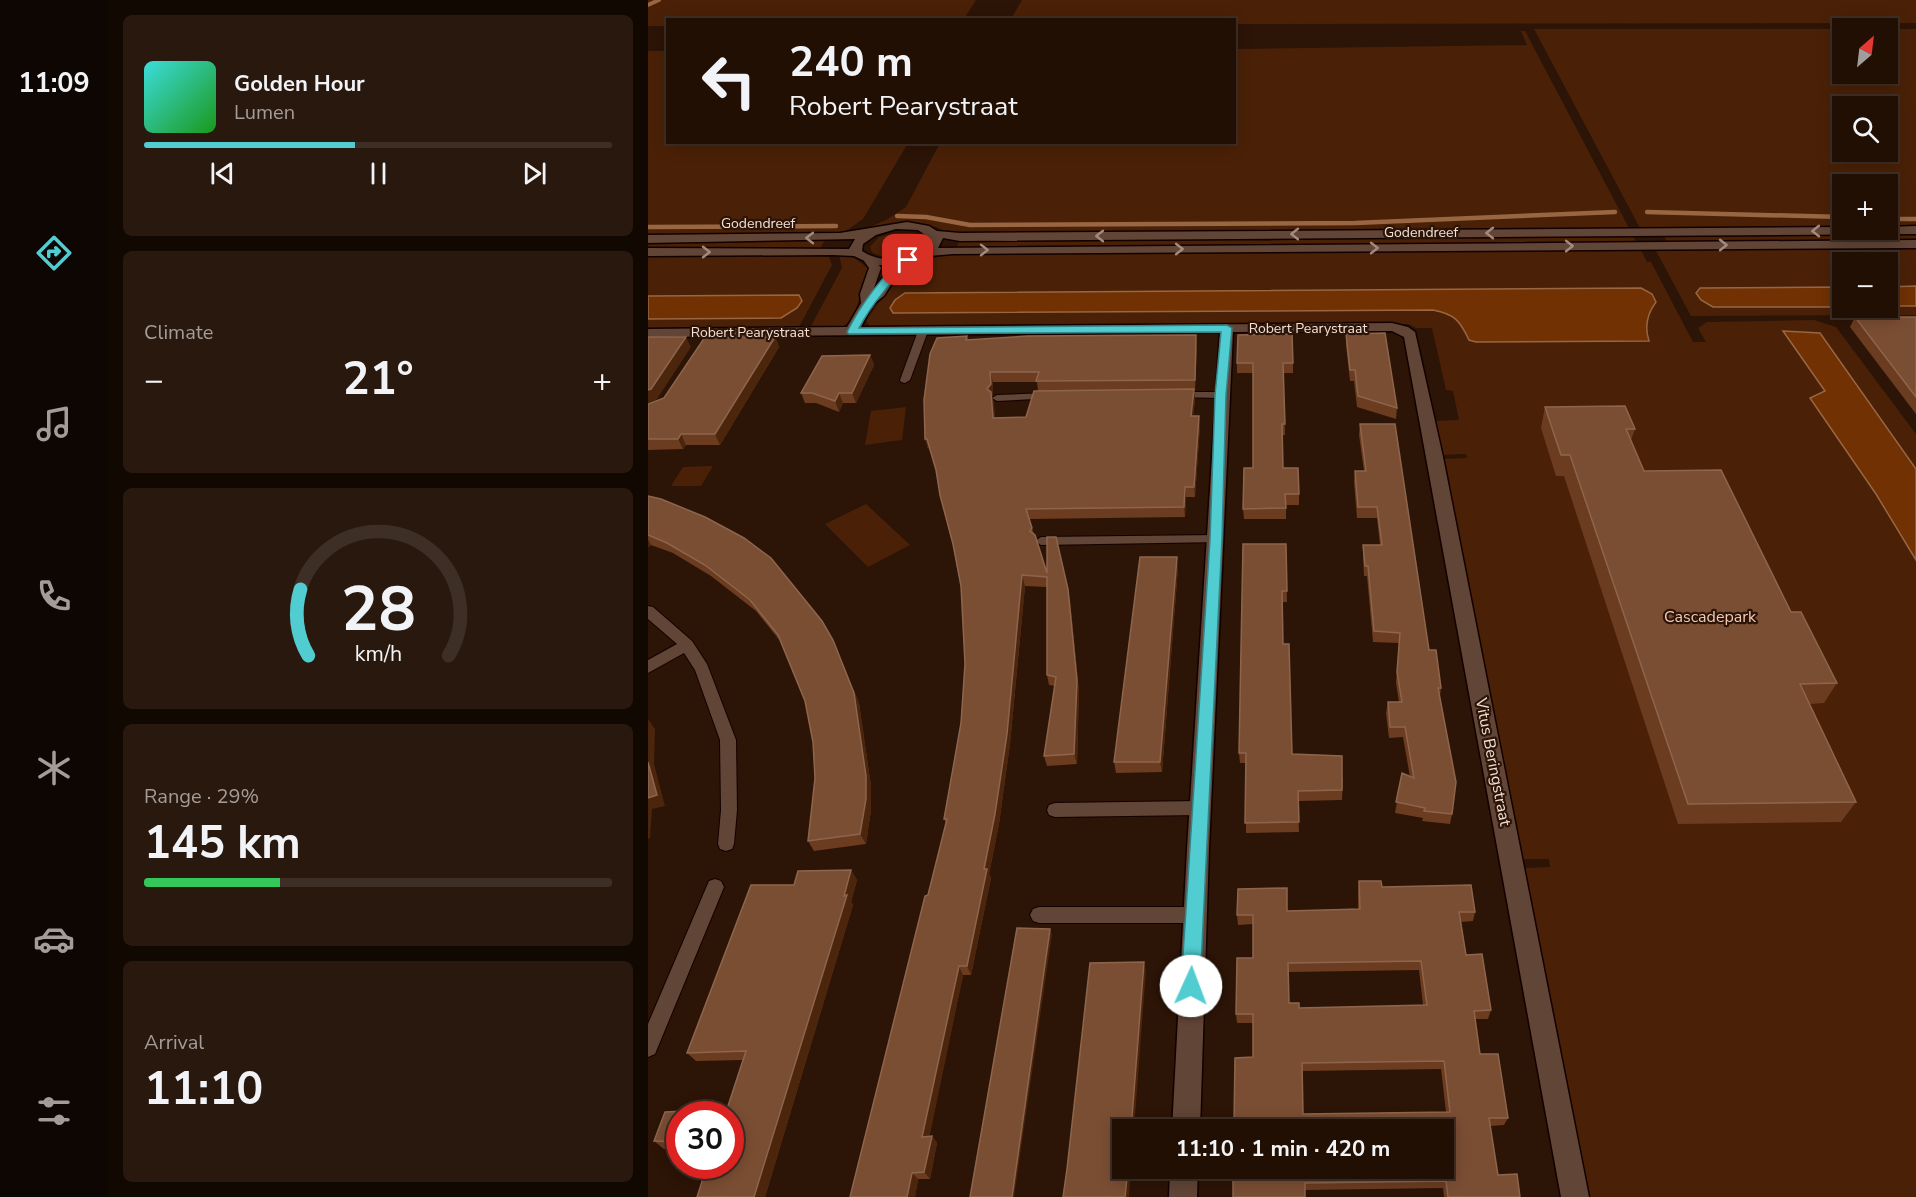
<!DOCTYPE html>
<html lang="en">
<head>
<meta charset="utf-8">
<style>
  :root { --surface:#210f04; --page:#29180e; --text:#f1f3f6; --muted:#a29c9a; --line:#3e2f26; --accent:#51ccd1 }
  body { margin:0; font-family:"Nunito Sans",sans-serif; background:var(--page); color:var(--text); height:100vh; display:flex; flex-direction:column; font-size:22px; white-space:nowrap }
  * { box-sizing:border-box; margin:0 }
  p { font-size:20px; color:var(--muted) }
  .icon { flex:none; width:33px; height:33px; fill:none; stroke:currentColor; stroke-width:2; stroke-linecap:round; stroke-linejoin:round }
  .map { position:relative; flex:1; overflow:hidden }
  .details { display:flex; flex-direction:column; gap:15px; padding:15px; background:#120802; width:540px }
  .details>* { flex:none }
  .guide { position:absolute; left:18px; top:18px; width:570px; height:126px; border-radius:0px; box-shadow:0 3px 15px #0003,0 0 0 2px var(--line); background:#210f04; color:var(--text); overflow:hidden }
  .needle { width:39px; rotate:28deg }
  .tools { position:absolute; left:1184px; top:18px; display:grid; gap:12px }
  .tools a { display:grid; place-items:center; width:66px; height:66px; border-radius:0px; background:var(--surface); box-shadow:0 3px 15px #0003,0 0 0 2px var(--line); font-size:30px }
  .speed { position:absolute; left:18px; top:1101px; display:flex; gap:12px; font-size:30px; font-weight:700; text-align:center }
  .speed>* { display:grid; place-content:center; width:78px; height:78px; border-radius:50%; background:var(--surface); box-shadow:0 3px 15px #0003,0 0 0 2px var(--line); line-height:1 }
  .speed .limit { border:9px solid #d22; background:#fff; color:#111 }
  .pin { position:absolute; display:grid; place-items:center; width:51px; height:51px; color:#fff; margin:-26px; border-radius:12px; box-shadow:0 3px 9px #0006 }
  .me { position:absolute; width:66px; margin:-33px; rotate:2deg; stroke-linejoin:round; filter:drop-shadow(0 0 4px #0008) }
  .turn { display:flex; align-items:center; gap:21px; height:126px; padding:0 24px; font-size:27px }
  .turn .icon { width:78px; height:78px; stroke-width:2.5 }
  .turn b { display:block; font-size:42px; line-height:51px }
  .big { font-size:45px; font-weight:700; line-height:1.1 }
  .details .card { flex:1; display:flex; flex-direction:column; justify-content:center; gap:9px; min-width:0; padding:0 21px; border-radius:9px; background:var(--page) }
  .details .dial { align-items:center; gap:0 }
  .dial svg { height:156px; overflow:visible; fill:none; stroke:var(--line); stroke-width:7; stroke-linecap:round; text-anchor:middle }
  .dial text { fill:var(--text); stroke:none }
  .song { display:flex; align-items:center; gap:18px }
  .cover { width:72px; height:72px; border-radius:9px; background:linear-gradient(135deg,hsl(180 70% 55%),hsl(120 70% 35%)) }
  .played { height:6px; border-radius:3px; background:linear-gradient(90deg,var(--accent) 45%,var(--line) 45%) }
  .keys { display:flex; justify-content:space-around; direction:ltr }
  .heat { display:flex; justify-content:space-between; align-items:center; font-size:33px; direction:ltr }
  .charge { height:9px; border-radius:4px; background:linear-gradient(90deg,#34c759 29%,var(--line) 0) }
  .trip { position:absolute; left:464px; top:1119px; width:342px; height:60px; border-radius:0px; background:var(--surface); box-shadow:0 3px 15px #0003,0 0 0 2px var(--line); font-weight:700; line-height:60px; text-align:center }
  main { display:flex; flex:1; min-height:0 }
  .menu { display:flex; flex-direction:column; width:108px; justify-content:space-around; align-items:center; background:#0d0602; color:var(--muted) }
  .menu .icon { width:42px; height:42px }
  .menu .active { color:var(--accent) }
  .menu b { font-size:27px; color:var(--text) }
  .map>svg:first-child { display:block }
  .green { fill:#4a2107; fill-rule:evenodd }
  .water { fill:#713103; stroke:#986643; stroke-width:1.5 }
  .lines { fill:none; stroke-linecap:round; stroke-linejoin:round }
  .stream-far1 { stroke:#986643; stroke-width:4 }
  .stream { stroke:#986643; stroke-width:4.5 }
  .lane-casing { stroke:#130100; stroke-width:2 }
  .street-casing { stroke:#130100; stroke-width:3 }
  .secondary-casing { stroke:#130100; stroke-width:3 }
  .lane { fill:#614536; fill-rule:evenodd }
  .street { fill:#614536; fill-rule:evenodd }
  .secondary { fill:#614536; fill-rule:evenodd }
  .wall { fill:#6c3c20; fill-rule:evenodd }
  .shaded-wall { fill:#4c250d }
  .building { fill:#7a4e33; stroke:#8d654d; stroke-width:1.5; fill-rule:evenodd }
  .oneway { stroke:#a28b7e }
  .route { fill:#51ccd1; stroke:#358588; stroke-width:1.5 }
  .labels { text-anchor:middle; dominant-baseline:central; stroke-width:4.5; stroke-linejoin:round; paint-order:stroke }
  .far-street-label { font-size:14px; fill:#f2e0d7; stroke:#2c1406 }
  .park-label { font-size:16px; fill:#f3cbb7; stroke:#2c1406 }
  .street-label { font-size:16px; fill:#f2e0d7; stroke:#2c1406 }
</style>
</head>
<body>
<main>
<nav class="menu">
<b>11:09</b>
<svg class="icon active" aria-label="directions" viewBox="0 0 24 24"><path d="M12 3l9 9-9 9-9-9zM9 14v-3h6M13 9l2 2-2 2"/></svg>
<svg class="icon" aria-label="music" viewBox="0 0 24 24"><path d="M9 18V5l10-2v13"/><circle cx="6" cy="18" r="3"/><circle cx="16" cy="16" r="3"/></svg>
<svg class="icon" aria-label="phone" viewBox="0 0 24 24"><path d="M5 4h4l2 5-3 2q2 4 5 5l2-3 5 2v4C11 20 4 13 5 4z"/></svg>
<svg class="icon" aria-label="climate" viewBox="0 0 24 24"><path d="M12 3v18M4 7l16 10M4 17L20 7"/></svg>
<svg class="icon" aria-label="car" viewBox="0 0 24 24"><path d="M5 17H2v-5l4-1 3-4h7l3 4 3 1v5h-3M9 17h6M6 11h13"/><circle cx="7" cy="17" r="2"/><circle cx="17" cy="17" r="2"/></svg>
<svg class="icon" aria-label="filters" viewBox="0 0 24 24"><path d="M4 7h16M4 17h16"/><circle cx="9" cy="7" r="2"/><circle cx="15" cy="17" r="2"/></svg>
</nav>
<section class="details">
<div class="card">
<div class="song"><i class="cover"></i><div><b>Golden Hour</b><p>Lumen</p></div></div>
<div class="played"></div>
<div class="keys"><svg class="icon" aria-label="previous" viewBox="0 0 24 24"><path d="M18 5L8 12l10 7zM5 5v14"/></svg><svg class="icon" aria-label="pause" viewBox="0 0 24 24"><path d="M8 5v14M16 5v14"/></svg><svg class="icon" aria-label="next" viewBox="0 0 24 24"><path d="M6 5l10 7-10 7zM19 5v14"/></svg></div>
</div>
<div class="card"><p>Climate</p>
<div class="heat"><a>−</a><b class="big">21°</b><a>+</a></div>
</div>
<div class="card dial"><svg viewBox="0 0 100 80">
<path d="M14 69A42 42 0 1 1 86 69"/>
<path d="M14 69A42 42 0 0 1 10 35" stroke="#51ccd1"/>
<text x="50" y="56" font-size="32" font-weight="700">28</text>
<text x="50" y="72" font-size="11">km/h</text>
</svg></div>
<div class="card"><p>Range · 29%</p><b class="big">145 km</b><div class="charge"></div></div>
<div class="card"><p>Arrival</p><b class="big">11:10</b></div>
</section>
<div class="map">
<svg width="1268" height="1197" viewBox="0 0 1268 1197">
  <rect width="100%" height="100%" fill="#2c1406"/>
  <g class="green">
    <polygon points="0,0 328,0 316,19 20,20 19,26 0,26"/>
    <polygon points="374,0 1268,0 1268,23 587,24 586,20 363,19"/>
    <path d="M886 29H1194V74H1239V29H1268V228H1239V184H1194V228L993 230ZM1194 106H1239V152H1194Z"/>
    <path d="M873 31H877L982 230 312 234C299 233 293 228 281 225 256 219 233 226 210 232L238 220 258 207 292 143 586 142 587 49 879 45Z"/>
    <polygon points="0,51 19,51 20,142 260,143 215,219 192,235 0,237"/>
    <polygon points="1268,232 1268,242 1020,244 1015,234"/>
    <path d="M247 233H266L276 238 277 243C267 259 239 262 224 252L222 247 231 237Z"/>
    <polygon points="984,234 989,244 308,249 312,239"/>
    <polygon points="177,240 171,250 0,251 0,241"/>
    <polygon points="1268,247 1268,286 1239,287 1239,262 1194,262 1194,287 1052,288 1048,293 1065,307 1268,306 1268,315 1043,316 1007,249"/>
    <path d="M992 248 999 262H1003L1045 342H1058L1050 328 1059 322 1166 320 1188 327 1268 434V469L1172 333 1136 332 1177 392 1163 398 1228 494 1268 560V1197H942L877 868 902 867 901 859H874L795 459 819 458 818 454 794 455 787 421 811 420 805 391 798 390 784 328H768L761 324 236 329 222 327 218 321 249 276 258 268 298 254ZM992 288 1004 308 997 329 1000 341 821 340C812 321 807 314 785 310L245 313 242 308 247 300 257 293Z"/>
    <polygon points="180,254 184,265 150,329 0,330 0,319 133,318 151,295 0,296 0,255"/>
    <path d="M191 254 205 257 221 269C220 278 215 288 212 297 201 331 196 329 162 328L194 268Z"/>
    <polygon points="258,407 254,440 217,445 223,411"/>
    <polygon points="65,466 53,486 23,486 35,467"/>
    <polygon points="218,504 262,545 220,567 177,524"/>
  </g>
  <g class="water">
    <polygon points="1268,286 1268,306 1239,306 1239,287"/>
    <polygon points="1194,287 1194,307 1065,307 1053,300 1048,293 1052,288"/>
    <path d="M993 288 1004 294 1008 302C999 314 996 326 1001 341L828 342 821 340C812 321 807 314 785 310L245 313 242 308 247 300 257 293Z"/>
    <polygon points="151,295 154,301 149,308 133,318 0,319 0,296"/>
    <polygon points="1135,331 1172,333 1268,469 1268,560 1228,494 1162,398 1177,391"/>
  </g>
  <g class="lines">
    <polyline class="stream-far1" points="0,5 11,0"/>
    <g class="stream">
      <polyline points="999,212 1194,217"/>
      <polyline points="249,216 278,217 322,225 707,223 967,212"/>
      <polyline points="1239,219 1268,219"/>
      <polyline points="0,227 188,226"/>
    </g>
    <defs>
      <g id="lane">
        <polygon points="275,328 280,331 262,380 257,383 253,382 252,380 270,331"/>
        <polygon points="529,392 572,392 577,395 572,398 525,397 525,393"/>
        <polygon points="402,393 406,394 406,398 349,401 344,398 349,395"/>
        <polygon points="568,535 574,539 573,542 393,545 387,541 393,537"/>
        <polygon points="0,606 5,607 44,641 59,664 88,740 89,810 86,844 84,849 78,851 72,849 70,844 73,810 72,740 47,670 36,653 0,673 0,660 29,644 0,619"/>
        <polygon points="552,801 558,803 560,808 558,813 552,815 407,817 401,815 399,810 401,805 407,803"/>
        <polygon points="67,879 73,881 76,887 7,1054 0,1057 0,1024 61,881"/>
        <polygon points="391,907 545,907 551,909 554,915 551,921 545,923 391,923 385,921 382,915 385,909"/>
      </g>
      <g id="street">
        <polygon points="260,256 266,260 252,271 236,296 224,305 213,327 744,323 760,327 767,332 795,457 941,1197 913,1197 756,337 744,331 585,332 561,849 552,1130 524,1130 539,849 572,332 0,337 0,329 199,327 213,303 212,294 221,268 216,261 218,258 226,258 233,268 225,291 244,265"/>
        <polygon points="522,1168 550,1168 549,1197 521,1197"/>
      </g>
      <path id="secondary" d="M259 222 281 226 289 231 312 233 1194 227V230H1239V227L1268 226V234L312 241 295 238 290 248 1268 240V248L305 254 281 256 265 263 240 266 223 264 206 256 185 255 0 256V248L201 249 207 239 0 243V235L192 233ZM248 229 270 230 283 239C271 262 234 265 214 251L215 244 228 235Z"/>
    </defs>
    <use href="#lane" class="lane-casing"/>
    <use href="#street" class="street-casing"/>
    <use href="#secondary" class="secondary-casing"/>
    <use href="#lane" class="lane"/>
    <use href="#street" class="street"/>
    <use href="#secondary" class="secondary"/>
  </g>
  <g class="wall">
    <polygon points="1207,317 1268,317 1268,414 1202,327"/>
    <polygon points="698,334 749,408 748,419 709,407 706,381 702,381 698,345"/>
    <path d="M319 336 320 340 549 345 547 390H546L547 400 545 416 552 426 547 497H538L537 517 381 519 399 573 422 600 431 691 429 764 399 766 396 756 407 686 401 685 399 675V587L377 586 362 744 351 824 341 874 343 878 323 975H315L281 1136H284L289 1143 282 1179H270L267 1197H202L298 823 296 819 313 723 317 664 313 586 305 544 288 470 282 449H280L277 439ZM345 382H389L390 391 378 417 347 418 344 396 345 395Z"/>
    <polygon points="127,337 131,347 72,445 38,445 35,449 0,450 0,404 16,398"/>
    <polygon points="222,355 226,365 208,403 195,403 191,412 168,403 157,403 153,393"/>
    <polygon points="589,363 645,363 645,373 635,373 637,435 634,435 635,468 651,494 651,505 638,505 638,519 596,519 595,509 605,468 605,373 589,373"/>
    <polygon points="897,407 987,429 983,440 996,471 1143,612 1189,683 1176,703 1161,704 1208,802 1193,822 1030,824 916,476 908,476 893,428"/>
    <polygon points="712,424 793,688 792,696 804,814 802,824 774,821 775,818 747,813 754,773 762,777 755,737 741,738 738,713 740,702 751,702 748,683 751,643 725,642 719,576 716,576 715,556 715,545 732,545 729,518 709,518 706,482 707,471 716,471 711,435"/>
    <polygon points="0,496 185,640 211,703 223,786 223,810 218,844 166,851 160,841 167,778 165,742 157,701 133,642 108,611 63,576 25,553 3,545 0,547"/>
    <polygon points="638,544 639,602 634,602 635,644 644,754 695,778 694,800 650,801 651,832 598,833 598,763 592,763 591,753"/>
    <polygon points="530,568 514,772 468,773 466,762"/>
    <polygon points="203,870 209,880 203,902 205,905 117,1197 49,1197 59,1166 82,1166 82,1114 32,1114 32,1149 16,1149 6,1141 17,1112 79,1109 96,1060 48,1061 39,1053 103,885 146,885 150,871"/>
    <path d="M711 881 827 912 825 921 813 922 818 955 843 1010 840 1019H827L832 1054 860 1118 856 1125 842 1126 850 1175 872 1197H796L795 1188 657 1190 604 1179 795 1130H587L586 1122 605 1057V1023H589L588 1014 605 958V924L590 925 589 915 639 911 710 909V891ZM771 970 775 1005 651 1008 641 1003V972ZM793 1069 798 1112 655 1114 654 1071Z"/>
  </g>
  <g class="shaded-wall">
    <polygon points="548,335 549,345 547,390 547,380"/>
    <polygon points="38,337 43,347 9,399 0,403 0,390"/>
    <polygon points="127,337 131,347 72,445 67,434"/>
    <polygon points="222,355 226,365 208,403 204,393"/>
    <polygon points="342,372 345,382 345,395 344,396 346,402 348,428 339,389"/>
    <polygon points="546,389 547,400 544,426 543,416"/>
    <polygon points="191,393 195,403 191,412 187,401"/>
    <polygon points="551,416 552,426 547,497 546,487"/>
    <polygon points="33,434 38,445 35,449 30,439"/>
    <polygon points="277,439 279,439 282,449 280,449"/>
    <polygon points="537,487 538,497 537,517 536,507"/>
    <polygon points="0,539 3,545 0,547"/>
    <polygon points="529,557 530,568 514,772 512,762"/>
    <polygon points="374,575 377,586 362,744 351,824 341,874 343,878 323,975 319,966 336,869"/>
    <polygon points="420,589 422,600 431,691 429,764 426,754"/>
    <polygon points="185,640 211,703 223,786 223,810 218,844 212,834"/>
    <polygon points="0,719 7,729 6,764 17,806 4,809 2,838 0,839"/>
    <polygon points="203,870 209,880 203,902 205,905 117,1197 106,1197"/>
    <polygon points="402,929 404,934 366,1197 364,1197"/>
    <polygon points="496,962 498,971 486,1130 483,1130"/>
    <polygon points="311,966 315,975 280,1144 274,1137"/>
    <polygon points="284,1136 289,1143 282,1179 276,1172"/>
    <polygon points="480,1168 483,1168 481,1197 477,1197"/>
    <polygon points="264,1173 270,1179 267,1197 259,1197"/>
  </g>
  <g class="building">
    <polygon points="1207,317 1268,317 1268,397"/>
    <polygon points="737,333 749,408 710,396 707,370 702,370 698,334"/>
    <polygon points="644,334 645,363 635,363 637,424 634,424 635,468 650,468 651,494 637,494 638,508 595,509 596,468 605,468 605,363 589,363 590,335"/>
    <polygon points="548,335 547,380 388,381 391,372 342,372 343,384 339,389 343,392 345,418 378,417 386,391 546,389 543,416 551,416 546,487 537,487 536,507 378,509 384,528 382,531 387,535 399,573 399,537 408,537 420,589 429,681 426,754 396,756 408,677 399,675 399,577 374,575 359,734 347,814 336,869 339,869 319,966 311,966 274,1137 284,1136 276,1172 264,1173 259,1197 202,1197 277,896 280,895 299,819 296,819 313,723 317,664 313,586 305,544 292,495 288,470 279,439 277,439 276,400 282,354 289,338 319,336 318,340 380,336"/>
    <polygon points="0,337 38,337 3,389 0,390"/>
    <polygon points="57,337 127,337 67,434 33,434 30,439 0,439 0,404 16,398"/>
    <polygon points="222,355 204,393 191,393 187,401 164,393 153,393 174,356"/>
    <polygon points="977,406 987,429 978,429 996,471 1073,470 1143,612 1153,612 1189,683 1152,684 1208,802 1040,804 922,455 913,455 897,407"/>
    <polygon points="712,424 747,424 781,650 788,650 793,688 790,688 808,782 804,814 776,811 777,808 748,802 754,773 766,778 757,727 742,727 740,702 754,702 749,672 752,633 726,631 720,566 717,566 715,545 734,545 729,507 710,507 707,471 718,471"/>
    <polygon points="0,496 13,499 57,517 96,538 123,558 174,621 185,640 206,693 218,776 218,799 212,834 160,841 167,778 165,742 157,701 130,635 102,600 57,565 19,543 0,535"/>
    <polygon points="595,544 638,544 639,591 634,591 635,644 641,644 644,754 694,756 694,790 650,791 651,822 597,823 598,753 591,753"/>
    <polygon points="492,557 529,557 512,762 466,762"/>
    <polygon points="0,762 9,795 0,798"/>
    <polygon points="203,870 196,896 199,895 106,1197 49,1197 59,1166 82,1166 82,1114 32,1114 32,1142 6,1141 17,1112 79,1109 98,1051 39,1053 103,885 146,885 150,871"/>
    <path d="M711 881H733L734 887 823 885 827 912H811L818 955 834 954 843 1010 826 1011 832 1054H850L860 1118H841L850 1175 869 1174 872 1197H800L798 1181 657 1183V1197H585V1179H604V1168H795V1130H605V1122H586L587 1058 605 1057V1014H588L589 958H605V915H589L590 889 639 888V911L712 909ZM773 961 779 1005 651 1008V1003H641L640 963ZM796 1061 802 1112 655 1114 654 1063Z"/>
    <polygon points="369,928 402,929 364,1197 322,1197"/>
    <polygon points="496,962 483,1130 474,1130 474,1168 480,1168 477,1197 415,1197 419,1169 442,963"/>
  </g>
  <defs><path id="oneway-chevron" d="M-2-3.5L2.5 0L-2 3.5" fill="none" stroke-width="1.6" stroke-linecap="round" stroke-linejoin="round" transform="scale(1.5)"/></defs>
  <g class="oneway">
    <use href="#oneway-chevron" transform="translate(1168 231) rotate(180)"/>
    <use href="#oneway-chevron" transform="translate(842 233) rotate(180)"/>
    <use href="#oneway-chevron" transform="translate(647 234) rotate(180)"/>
    <use href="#oneway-chevron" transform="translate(452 236) rotate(180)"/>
    <use href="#oneway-chevron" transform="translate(162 238) rotate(180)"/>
    <use href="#oneway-chevron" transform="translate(1075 245)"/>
    <use href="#oneway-chevron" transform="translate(921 246)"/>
    <use href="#oneway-chevron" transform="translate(726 248)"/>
    <use href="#oneway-chevron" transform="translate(531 249)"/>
    <use href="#oneway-chevron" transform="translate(336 250)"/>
    <use href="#oneway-chevron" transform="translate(58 252)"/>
  </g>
  <path class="route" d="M256 258 264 260C244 281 225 302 211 328L579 325 584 328 578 395 574 539 552 986 549 993 543 996 536 993 533 986 562 539 567 395 573 332 201 334 199 332C212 306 234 275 256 258Z"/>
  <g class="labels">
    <g class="far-street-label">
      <text x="110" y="223">Godendreef</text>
      <text x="773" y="232">Godendreef</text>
      <text x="660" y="328">Robert Pearystraat</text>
      <text x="102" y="332">Robert Pearystraat</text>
    </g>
    <g class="park-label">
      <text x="1062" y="617">Cascadepark</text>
    </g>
    <g class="street-label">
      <text transform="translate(845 762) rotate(79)">Vitus Beringstraat</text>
    </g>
  </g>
</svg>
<div class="tools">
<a><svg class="needle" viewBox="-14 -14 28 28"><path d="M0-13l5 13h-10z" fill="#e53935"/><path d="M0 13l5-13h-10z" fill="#a29c9a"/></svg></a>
<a><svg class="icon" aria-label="search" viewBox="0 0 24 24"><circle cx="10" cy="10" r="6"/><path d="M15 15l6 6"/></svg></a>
<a>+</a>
<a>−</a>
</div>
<div class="speed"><div class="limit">30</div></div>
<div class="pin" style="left:260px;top:260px;background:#d93025"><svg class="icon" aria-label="arrive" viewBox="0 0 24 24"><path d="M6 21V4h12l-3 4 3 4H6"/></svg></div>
<svg class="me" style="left:543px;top:986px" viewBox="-20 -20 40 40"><circle r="19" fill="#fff"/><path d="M0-13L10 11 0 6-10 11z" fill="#51ccd1"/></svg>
<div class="trip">11:10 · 1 min · 420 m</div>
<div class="guide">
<div class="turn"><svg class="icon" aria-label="left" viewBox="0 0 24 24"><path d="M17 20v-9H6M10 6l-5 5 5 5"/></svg><div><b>240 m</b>Robert Pearystraat</div></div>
</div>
</div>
</main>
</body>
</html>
